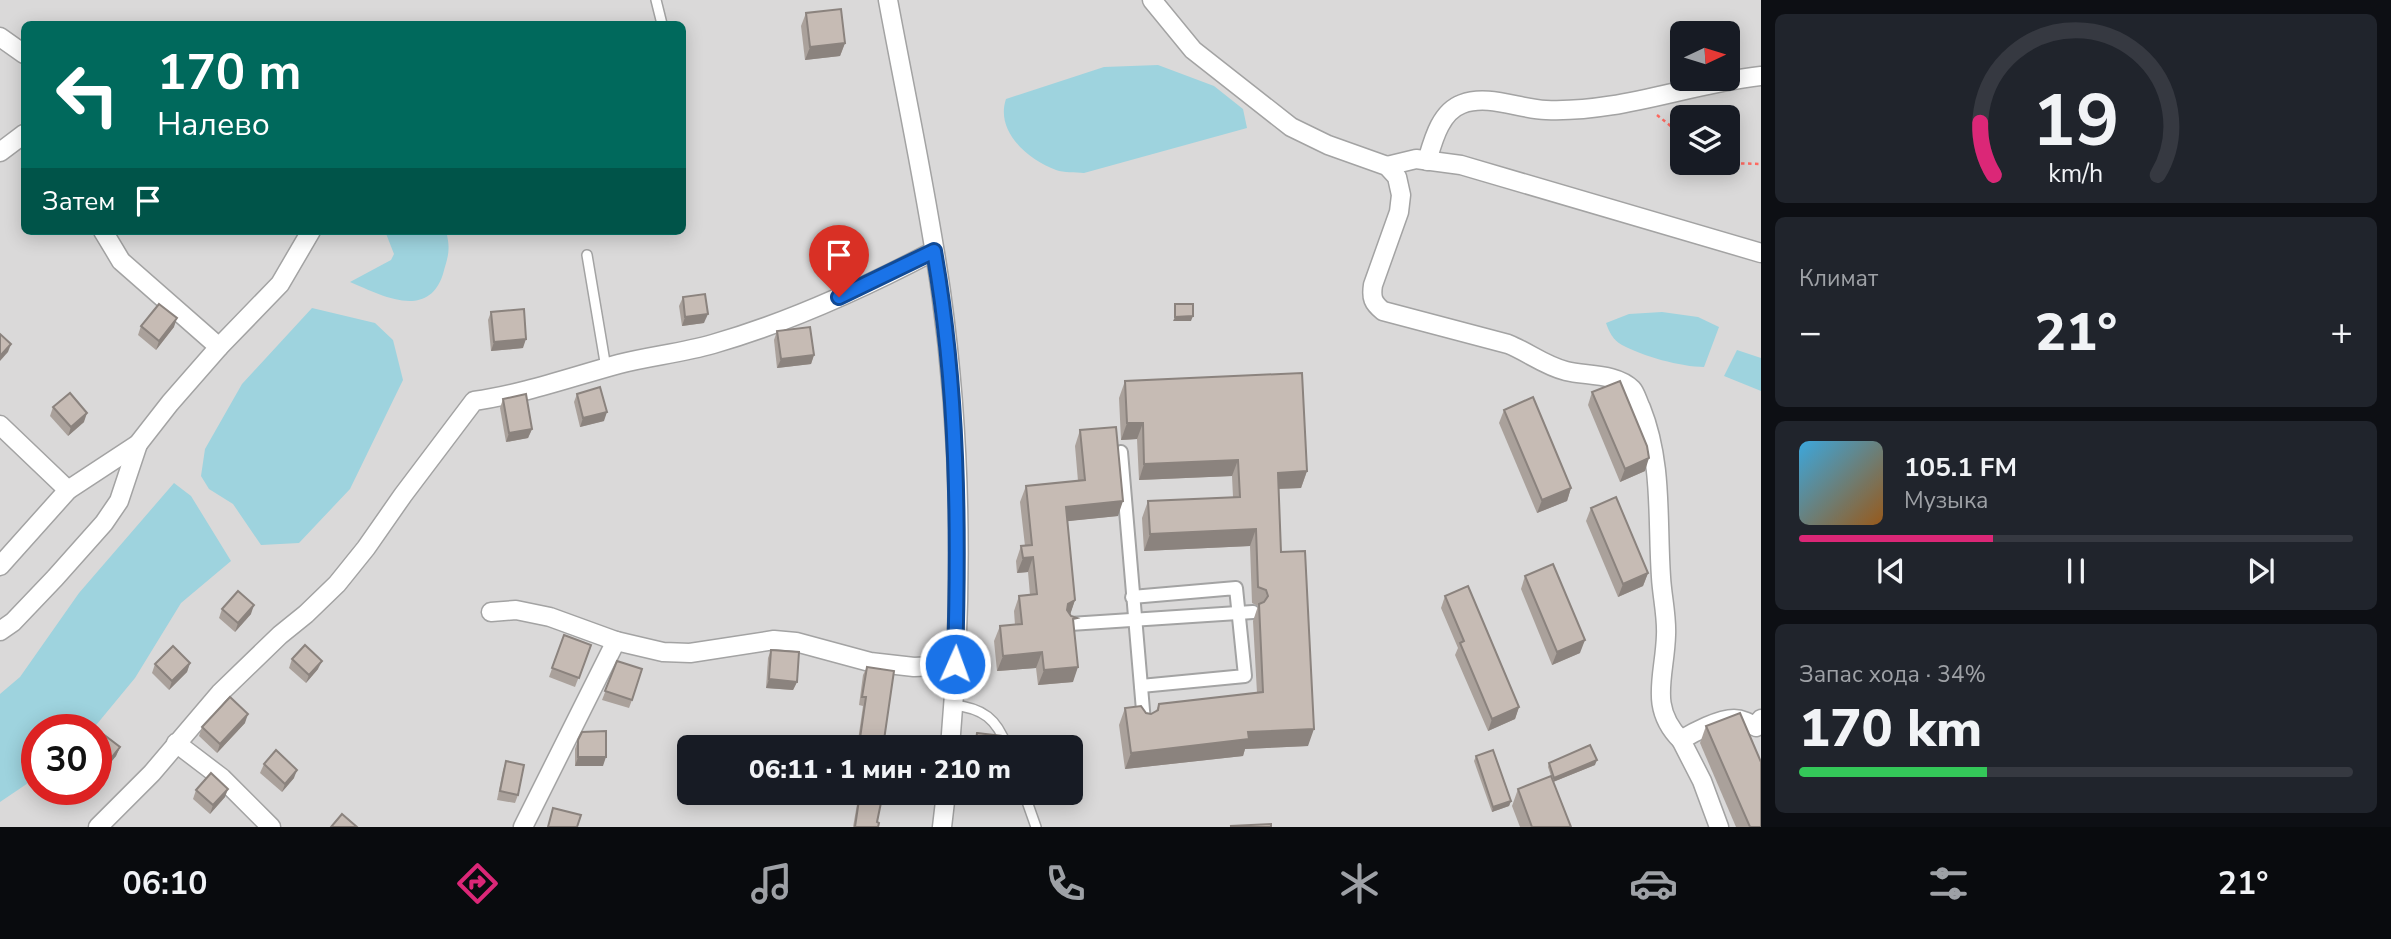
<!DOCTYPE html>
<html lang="ru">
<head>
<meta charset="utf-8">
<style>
  :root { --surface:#171b24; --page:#20242c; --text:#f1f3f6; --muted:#9ea1a6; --line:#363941; --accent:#db2777 }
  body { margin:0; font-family:"Nunito Sans",sans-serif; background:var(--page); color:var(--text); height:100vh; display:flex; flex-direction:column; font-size:26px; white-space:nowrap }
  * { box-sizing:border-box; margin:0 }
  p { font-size:23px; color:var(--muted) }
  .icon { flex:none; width:38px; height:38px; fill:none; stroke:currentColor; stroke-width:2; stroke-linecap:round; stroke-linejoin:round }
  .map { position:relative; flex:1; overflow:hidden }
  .panel { display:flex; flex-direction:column; gap:14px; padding:14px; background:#0d0f14; width:630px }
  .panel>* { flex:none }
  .top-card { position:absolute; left:21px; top:21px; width:665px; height:214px; border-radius:10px; box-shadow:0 4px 18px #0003; background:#00695c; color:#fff; overflow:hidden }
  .needle { width:46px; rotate:86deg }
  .tools { position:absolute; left:1670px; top:21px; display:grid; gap:14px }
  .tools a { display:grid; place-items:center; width:70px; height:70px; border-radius:10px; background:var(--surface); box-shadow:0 4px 18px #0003; font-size:35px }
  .speed { position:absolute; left:21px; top:714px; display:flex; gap:14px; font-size:35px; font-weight:700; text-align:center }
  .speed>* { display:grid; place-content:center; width:91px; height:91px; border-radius:50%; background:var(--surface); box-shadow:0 4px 18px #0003; line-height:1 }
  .speed .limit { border:10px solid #d22; background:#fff; color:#111 }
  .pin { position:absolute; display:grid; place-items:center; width:60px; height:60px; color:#fff; margin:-72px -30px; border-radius:50% 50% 50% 0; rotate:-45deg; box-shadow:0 0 7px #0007 }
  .pin .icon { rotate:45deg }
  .me { position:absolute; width:77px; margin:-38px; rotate:2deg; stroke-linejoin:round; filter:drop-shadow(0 0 5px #0008) }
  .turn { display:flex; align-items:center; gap:24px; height:147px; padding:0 21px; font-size:32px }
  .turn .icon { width:91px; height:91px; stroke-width:2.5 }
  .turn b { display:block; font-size:49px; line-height:60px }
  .then { display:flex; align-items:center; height:66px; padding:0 21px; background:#0003; gap:14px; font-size:26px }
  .big { font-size:52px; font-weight:800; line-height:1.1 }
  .panel .card { flex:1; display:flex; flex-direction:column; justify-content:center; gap:10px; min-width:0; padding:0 24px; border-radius:10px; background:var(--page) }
  .panel .dial { align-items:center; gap:0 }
  .dial svg { height:182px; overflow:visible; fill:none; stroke:var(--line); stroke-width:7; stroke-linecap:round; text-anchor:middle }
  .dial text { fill:var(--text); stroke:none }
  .song { display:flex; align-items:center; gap:21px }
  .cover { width:84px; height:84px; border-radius:10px; background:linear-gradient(135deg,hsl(200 70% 55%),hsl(30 70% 35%)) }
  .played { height:7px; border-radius:4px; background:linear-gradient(90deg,var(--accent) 35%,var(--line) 35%) }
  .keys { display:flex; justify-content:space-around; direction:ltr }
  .heat { display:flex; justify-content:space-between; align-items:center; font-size:38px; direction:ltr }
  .charge { height:10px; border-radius:5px; background:linear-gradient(90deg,#34c759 34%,var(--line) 0) }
  .trip { position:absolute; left:677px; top:735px; width:406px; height:70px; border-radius:10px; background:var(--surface); box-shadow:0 4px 18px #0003; font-weight:800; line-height:70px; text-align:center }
  .tabs { display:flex; height:112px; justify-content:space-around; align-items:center; background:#090b0e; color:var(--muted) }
  .tabs .icon { width:49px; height:49px }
  .tabs .current { color:var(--accent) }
  .tabs b { font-size:32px; color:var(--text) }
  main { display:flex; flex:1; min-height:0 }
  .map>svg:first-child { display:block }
  .residential { fill:#dad9d9; fill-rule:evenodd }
  .water { fill:#9ed3de }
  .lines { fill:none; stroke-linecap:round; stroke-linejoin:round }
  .service-casing { stroke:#a3a3a3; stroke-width:12 }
  .pedestrian-casing { stroke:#a3a3a3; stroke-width:16 }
  .minor-casing { stroke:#a3a3a3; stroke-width:21 }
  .path { stroke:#ff6a61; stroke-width:2.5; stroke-dasharray:3.5 3.5; stroke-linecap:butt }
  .service { stroke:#fff; stroke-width:9 }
  .pedestrian { stroke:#fff; stroke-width:12 }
  .minor { stroke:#fff; stroke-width:18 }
  .wall { fill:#aaa19b }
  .shaded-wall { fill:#8b837e }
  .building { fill:#c6bbb4; stroke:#8b837e; stroke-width:2 }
  .route-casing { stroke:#114b97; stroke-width:18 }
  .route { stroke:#1a73e8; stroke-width:12 }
</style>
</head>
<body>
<main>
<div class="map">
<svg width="1761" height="827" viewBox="0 0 1761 827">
  <rect width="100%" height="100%" fill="#eee9e1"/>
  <path class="residential" d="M0 0H1761V827H0ZM24 24H682V231H24ZM1682 33H1727V79H1682ZM1682 117H1727V163H1682ZM37 730H96V789H37ZM690 747H1071V793H690Z"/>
  <g class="water">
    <path d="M1158 65 1214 86 1243 109 1247 128 1084 173C1075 172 1064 173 1056 170 1028 160 995 131 1006 99L1104 67Z"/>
    <path d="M385 231H446C451 250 448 256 443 274 428 321 381 295 350 282L391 260 394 254Z"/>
    <polygon points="312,308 375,323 393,340 403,380 350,489 299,543 261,545 233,504 209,489 201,476 205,449 242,384"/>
    <path d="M1662 312 1698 317 1719 327 1704 367C1681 367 1642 356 1622 345 1613 340 1609 332 1606 323L1629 314Z"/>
    <polygon points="1737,350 1761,358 1761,391 1724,376"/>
    <polygon points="174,483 191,496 231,561 181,603 135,678 92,730 37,730 37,777 0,802 0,694 20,677 79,593"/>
  </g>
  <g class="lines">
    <defs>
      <g id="service">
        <polyline points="656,0 662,24"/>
        <polyline points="587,255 606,368"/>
        <path d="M953 705C983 708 997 719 1007 747"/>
        <polyline points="1024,793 1036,827"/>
      </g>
      <g id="pedestrian">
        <polyline points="1121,452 1144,722"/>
        <polyline points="1132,597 1236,588 1245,676 1141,686"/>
        <polyline points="1070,624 1253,612"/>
      </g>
      <g id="minor">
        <path d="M888 0C906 97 927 194 941 292 962 442 963 597 950 747"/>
        <path d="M1152 0 1193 50 1291 127 1328 145 1387 166 1397 177 1401 195 1399 212 1373 285C1371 298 1373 303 1383 311L1508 344C1528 352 1545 366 1566 371 1586 376 1616 373 1632 389 1636 393 1638 403 1641 408 1663 463 1657 519 1661 577 1662 596 1667 616 1666 635 1665 676 1648 707 1681 740"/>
        <polyline points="0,37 24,54"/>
        <polyline points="0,152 24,134"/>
        <path d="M1427 161C1433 141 1440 112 1462 104 1488 94 1519 109 1546 110 1620 113 1688 84 1761 76"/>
        <polyline points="1387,166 1416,159 1461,165 1761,253"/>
        <polyline points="103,231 121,261 219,347"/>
        <polyline points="0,425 68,490"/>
        <polyline points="0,566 68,490 138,444 170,403 219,347 280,284 311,231"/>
        <polyline points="491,612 516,610 550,617 616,641 663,652 690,653 774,640 796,642 870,662 914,667 955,665"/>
        <polyline points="0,631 13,622 55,578 104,523 119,501 138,444"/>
        <polyline points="176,743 222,778 271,827"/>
        <path d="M98 827 152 773 220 693 280 635 306 614 337 584 366 548 403 495 474 401C524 394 571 377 619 364 650 356 682 353 713 344 790 322 864 288 934 251"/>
        <polyline points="523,827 616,641"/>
        <polyline points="942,827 946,793"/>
        <path d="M1719 827 1702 781 1681 740C1694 732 1719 719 1734 719 1742 719 1749 723 1756 727L1761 719"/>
      </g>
    </defs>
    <use href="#service" class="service-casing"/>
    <use href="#pedestrian" class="pedestrian-casing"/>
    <use href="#minor" class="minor-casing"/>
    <g class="path">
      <polyline points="1657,115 1682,135"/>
      <polyline points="1727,163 1761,164"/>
    </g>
    <use href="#service" class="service"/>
    <use href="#pedestrian" class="pedestrian"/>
    <use href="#minor" class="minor"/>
  </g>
  <g class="wall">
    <polygon points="806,13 845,43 840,56 805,60 801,26"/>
    <polygon points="683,297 704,323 682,326 679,306"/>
    <polygon points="491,312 523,348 491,351 488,320"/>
    <polygon points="141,326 174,327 156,350 138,335"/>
    <polygon points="777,331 814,355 811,364 777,368 774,340"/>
    <polygon points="1125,381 1307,471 1301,488 1278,489 1281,552 1308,746 1245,749 1243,756 1125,769 1119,725 1125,708 1151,714 1156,711 1159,704 1257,693 1253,621 1258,606 1252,603 1250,546 1144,551 1142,518 1148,501 1233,497 1232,476 1139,480 1137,439 1121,440 1119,398"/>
    <polygon points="1592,392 1645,471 1620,482 1588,405"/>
    <polygon points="577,394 604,421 580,427 574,402"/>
    <polygon points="503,399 532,429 528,438 506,442 500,408"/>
    <polygon points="53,407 84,422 68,436 50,416"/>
    <polygon points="1504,410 1571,488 1567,501 1537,513 1499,423"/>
    <polygon points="1080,430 1118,516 1067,521 1075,600 1070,614 1074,625 1073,682 1038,685 1036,668 997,671 994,641 1000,626 1015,625 1014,611 1019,596 1030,595 1028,572 1017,573 1016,561 1021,546 1025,546 1020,502 1026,486 1078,481 1075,446"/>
    <polygon points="1591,508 1648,573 1643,586 1618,597 1586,521"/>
    <polygon points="1525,576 1580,653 1552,665 1521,589"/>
    <polygon points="1445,596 1519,707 1515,719 1488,731 1455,655 1458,648 1441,608"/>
    <polygon points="222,609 251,614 235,632 219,618"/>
    <polygon points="564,635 591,645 575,687 549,677"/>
    <polygon points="771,650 797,682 793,690 766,688 768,658"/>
    <polygon points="292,659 318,669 306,683 289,668"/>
    <polygon points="617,661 632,700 629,708 602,700"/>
    <polygon points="190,663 187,672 169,690 152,673 155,664"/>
    <polygon points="867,667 883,747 857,747 863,706 859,705 863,675"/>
    <polygon points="245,723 217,753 199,736 202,727"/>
    <polygon points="1706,726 1761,827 1736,827 1700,743"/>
    <polygon points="578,740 603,766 575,766 575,749"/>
    <polygon points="96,742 120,747 116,756 96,780"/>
    <polygon points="1476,756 1511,801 1509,806 1492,812 1474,761"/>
    <polygon points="506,761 518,795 515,803 497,800 503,770"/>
    <polygon points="1549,763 1595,765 1553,782 1571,827 1520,827 1512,806 1518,789 1551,776 1548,767"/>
    <polygon points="264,764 294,778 282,792 260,773"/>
    <polygon points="196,790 225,797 210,814 193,799"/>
    <polygon points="859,793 883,793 877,822 878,827 853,827"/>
  </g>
  <g class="shaded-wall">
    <polygon points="845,43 840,56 805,60 810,47"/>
    <polygon points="708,314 704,323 682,326 685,317"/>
    <polygon points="1193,316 1191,321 1173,321 1175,317"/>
    <polygon points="177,318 174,327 156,350 159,341"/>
    <polygon points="526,339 523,348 491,351 494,342"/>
    <polygon points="11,344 8,352 0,361 0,356"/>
    <polygon points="814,355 811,364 777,368 781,359"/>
    <polygon points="607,412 604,421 580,427 583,418"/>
    <polygon points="87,413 84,422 68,436 71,427"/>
    <polygon points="1127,423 1143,423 1137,439 1121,440"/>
    <polygon points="532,429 528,438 506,442 509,433"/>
    <polygon points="1649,458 1645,471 1620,482 1625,469"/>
    <polygon points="1238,460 1232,476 1139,480 1144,464"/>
    <polygon points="1307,471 1301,488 1272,489 1278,473"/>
    <polygon points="1571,488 1567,501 1537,513 1542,500"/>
    <polygon points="1123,501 1118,516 1060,522 1066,507"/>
    <polygon points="1256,529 1250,546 1144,551 1150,534"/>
    <polygon points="1033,557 1028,572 1017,573 1023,558"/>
    <polygon points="1648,573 1643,586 1618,597 1623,584"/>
    <polygon points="1075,600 1070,615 1063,620 1068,604"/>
    <polygon points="254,605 251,614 235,632 238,623"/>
    <polygon points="1585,640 1580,653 1552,665 1557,652"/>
    <polygon points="1042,652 1036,668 997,671 1003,656"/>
    <polygon points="322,661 318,669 306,683 309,675"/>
    <polygon points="190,663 187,672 169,690 172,681"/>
    <polygon points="1078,667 1073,682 1038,685 1044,670"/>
    <polygon points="769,679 797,682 793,690 766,688"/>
    <polygon points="1519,707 1515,719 1488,731 1492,719"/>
    <polygon points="248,714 245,723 217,753 220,744"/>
    <polygon points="1314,729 1308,746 1245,749 1243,756 1125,769 1131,753 1248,732"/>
    <polygon points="120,747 116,756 96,780 100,772"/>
    <polygon points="578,757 606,757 603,766 575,766"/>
    <polygon points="1597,760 1595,765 1553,782 1554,778"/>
    <polygon points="297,770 294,778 282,792 285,784"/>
    <polygon points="228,789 225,797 210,814 213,805"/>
    <polygon points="1511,801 1509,806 1492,812 1493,807"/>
  </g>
  <g class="building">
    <polygon points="841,9 845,43 810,47 806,13"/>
    <polygon points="705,294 708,314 685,317 683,297"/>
    <polygon points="159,304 177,318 159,341 141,326"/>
    <polygon points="1175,304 1193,304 1193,316 1175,317"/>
    <polygon points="524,309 526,339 494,342 491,312"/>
    <polygon points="810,327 814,355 781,359 777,331"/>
    <polygon points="0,334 11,344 0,356"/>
    <polygon points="1302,373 1307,471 1278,473 1281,552 1305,551 1314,729 1248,732 1249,739 1131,753 1125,708 1141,706 1146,713 1151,714 1158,710 1159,704 1263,692 1259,604 1264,602 1268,596 1266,590 1258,587 1256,529 1150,534 1148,501 1240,497 1238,460 1144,464 1143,423 1127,423 1125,381"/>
    <polygon points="1620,381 1647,446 1649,458 1625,469 1592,392"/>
    <polygon points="600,387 607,412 583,418 577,394"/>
    <polygon points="70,393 87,413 71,427 53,407"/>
    <polygon points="526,394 532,429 509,433 503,399"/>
    <polygon points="1533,397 1571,488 1542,500 1504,410"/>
    <polygon points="1116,427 1123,501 1066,507 1075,600 1068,604 1067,610 1071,616 1077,618 1073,619 1078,667 1044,670 1042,652 1003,656 1000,626 1022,624 1019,596 1037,594 1033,557 1023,558 1021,546 1032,545 1026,486 1085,480 1080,430"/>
    <polygon points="1616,497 1648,573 1623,584 1591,508"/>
    <polygon points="1553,564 1585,640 1557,652 1525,576"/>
    <polygon points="1468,586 1519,707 1492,719 1460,643 1464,641 1445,596"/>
    <polygon points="238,591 254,605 238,623 222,609"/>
    <polygon points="564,635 591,645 579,678 552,668"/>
    <polygon points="305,645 322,661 309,675 292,659"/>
    <polygon points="173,646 190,663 172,681 155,664"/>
    <polygon points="771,650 799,652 797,682 769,679"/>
    <polygon points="617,661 642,669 632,700 605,691"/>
    <polygon points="867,667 894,671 883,747 859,745 866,697 862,697"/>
    <polygon points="230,697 248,714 220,744 202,727"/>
    <polygon points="1740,713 1761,762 1761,827 1750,827 1706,726"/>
    <polygon points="606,731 606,757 578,757 578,740 582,732"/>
    <polygon points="977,733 1002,736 1004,742 1003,747 975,747"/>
    <polygon points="103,734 120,747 100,772 96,769 96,742"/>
    <polygon points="1590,745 1597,760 1554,778 1549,763"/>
    <polygon points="276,750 297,770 285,784 264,764"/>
    <polygon points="1493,750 1511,801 1493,807 1476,756"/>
    <polygon points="506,761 524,765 518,795 500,791"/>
    <polygon points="211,773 228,789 213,805 196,790"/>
    <polygon points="1551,776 1571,827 1532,827 1518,789"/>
    <polygon points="860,793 883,793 877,822 879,823 878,827 855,827"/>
    <polygon points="553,808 581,815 577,827 548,827"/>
    <polygon points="342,814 357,827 331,827"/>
    <polygon points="1271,824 1271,827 1230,826"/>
  </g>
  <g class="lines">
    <defs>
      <path id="route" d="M839 297 934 251C958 388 959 526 955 664"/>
    </defs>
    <use href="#route" class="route-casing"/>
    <use href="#route" class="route"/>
  </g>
</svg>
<div class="tools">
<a><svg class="needle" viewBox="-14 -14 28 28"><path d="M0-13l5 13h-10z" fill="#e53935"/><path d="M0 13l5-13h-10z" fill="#9ea1a6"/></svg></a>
<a><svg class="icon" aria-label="layers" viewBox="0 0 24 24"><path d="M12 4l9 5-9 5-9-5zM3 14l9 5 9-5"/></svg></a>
</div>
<div class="speed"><div class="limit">30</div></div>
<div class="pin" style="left:839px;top:297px;background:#d93025"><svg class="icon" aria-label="arrive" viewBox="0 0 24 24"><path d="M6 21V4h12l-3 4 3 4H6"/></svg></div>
<svg class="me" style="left:955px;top:664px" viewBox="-20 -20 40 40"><circle r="17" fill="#1a73e8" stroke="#fff" stroke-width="3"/><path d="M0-11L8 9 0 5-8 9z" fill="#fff"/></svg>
<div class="trip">06:11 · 1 мин · 210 m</div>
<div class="top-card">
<div class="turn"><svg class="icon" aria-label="left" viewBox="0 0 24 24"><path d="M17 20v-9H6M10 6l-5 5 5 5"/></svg><div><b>170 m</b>Налево</div></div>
<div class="then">Затем<svg class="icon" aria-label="arrive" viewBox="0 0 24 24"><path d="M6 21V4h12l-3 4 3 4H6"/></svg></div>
</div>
</div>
<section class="panel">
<div class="card dial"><svg viewBox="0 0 100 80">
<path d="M14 69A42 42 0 1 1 86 69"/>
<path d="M14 69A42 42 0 0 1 8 46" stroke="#db2777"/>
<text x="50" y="56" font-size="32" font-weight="700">19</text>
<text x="50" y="72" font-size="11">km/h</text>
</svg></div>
<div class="card"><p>Климат</p>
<div class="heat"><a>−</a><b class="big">21°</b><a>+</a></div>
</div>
<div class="card">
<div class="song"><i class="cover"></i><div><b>105.1 FM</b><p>Музыка</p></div></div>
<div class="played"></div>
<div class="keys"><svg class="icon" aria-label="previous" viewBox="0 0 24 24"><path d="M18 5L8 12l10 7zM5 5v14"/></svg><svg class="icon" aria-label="pause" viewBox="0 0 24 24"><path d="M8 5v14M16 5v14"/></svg><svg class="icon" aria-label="next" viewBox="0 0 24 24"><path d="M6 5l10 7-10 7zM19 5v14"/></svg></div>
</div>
<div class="card"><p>Запас хода · 34%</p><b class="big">170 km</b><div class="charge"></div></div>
</section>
</main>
<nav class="tabs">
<b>06:10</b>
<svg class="icon current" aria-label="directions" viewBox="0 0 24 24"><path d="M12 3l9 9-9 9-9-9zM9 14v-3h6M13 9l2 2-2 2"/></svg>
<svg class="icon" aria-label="music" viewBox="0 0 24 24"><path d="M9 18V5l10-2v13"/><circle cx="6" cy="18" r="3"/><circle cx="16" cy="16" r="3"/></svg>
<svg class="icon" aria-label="phone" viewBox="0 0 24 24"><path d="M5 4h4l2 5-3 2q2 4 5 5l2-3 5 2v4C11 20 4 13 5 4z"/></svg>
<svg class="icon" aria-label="climate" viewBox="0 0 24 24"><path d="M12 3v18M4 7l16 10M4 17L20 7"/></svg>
<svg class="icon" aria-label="car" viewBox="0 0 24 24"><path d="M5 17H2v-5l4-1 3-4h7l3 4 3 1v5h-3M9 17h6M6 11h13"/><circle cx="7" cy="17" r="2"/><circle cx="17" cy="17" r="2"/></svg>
<svg class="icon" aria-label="filters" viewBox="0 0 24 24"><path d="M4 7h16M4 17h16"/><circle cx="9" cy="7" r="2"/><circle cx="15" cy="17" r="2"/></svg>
<b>21°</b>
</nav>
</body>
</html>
